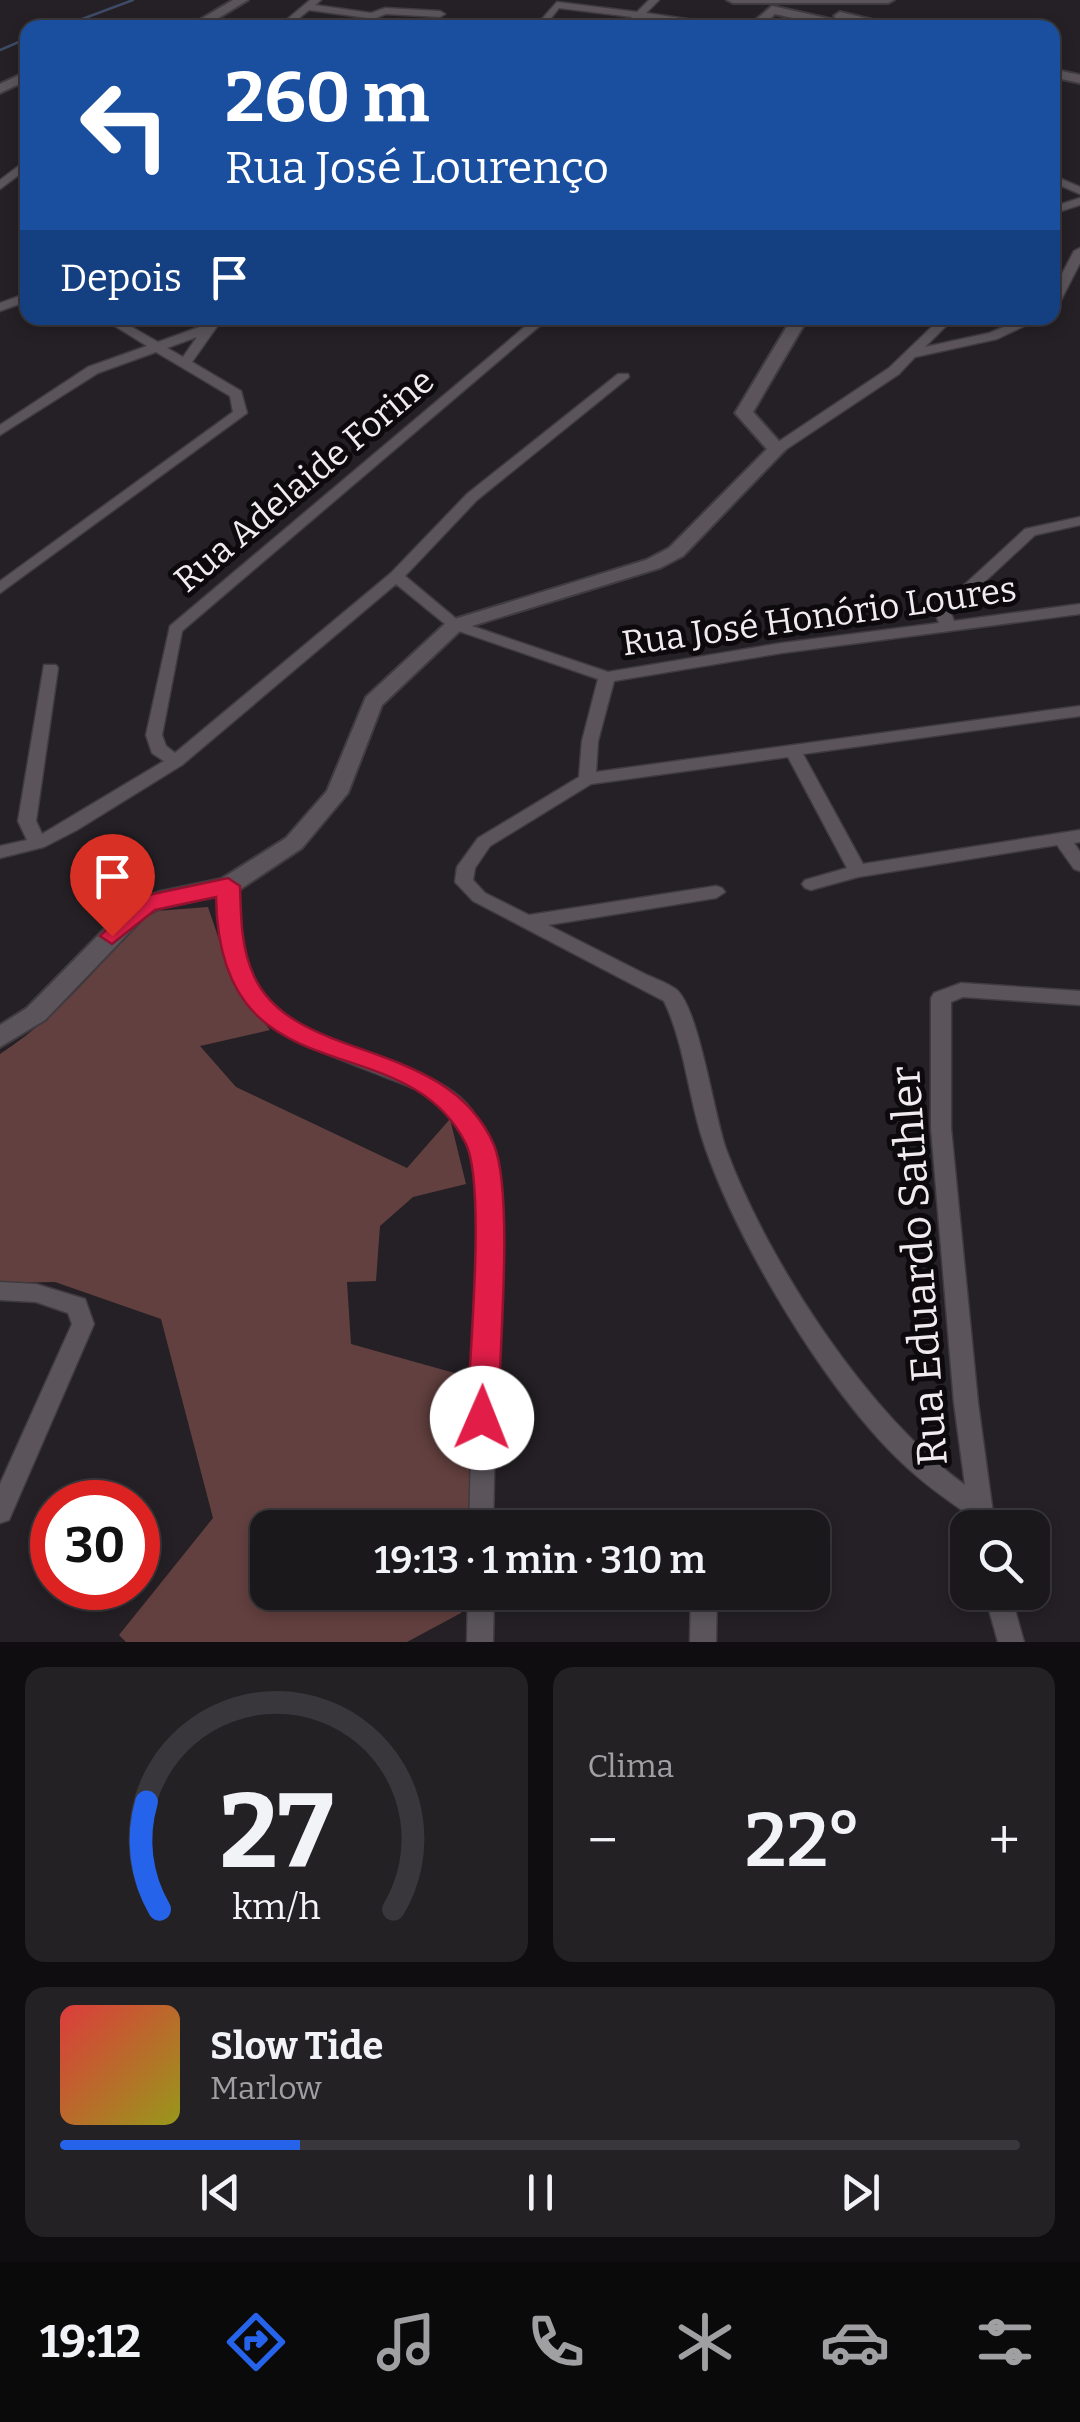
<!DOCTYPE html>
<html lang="pt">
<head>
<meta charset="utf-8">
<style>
  :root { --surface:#1b181c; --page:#242125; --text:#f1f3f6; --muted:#a0a0a3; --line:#39373b; --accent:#2563eb }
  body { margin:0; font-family:Bitter,serif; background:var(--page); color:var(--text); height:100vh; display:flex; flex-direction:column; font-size:38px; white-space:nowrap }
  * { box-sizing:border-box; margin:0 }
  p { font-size:32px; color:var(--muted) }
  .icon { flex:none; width:55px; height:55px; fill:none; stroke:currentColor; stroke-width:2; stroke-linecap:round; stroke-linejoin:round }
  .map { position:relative; height:1642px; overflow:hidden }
  .details { display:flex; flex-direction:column; gap:25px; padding:25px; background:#0f0d0f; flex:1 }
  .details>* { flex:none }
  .banner { position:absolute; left:20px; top:20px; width:1040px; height:305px; border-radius:20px; box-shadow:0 5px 15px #0003,0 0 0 2px var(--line); background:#1a4fa0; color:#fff; overflow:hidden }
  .controls { position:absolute; left:950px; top:1510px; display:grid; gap:20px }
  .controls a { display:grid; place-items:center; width:100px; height:100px; border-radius:20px; background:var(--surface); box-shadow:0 5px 15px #0003,0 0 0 2px var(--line); font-size:50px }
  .speed { position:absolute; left:30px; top:1480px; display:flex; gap:20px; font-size:50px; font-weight:700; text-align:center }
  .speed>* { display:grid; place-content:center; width:130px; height:130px; border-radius:50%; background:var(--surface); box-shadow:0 5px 15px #0003,0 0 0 2px var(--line); line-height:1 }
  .speed .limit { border:15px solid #d22; background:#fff; color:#111 }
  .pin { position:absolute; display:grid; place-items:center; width:85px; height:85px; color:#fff; margin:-102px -42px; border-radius:50% 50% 50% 0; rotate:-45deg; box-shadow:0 0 10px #0007 }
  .pin .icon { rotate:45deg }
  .me { position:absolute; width:110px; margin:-55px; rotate:1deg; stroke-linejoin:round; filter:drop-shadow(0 0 8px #0008) }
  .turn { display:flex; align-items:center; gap:35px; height:210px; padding:0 40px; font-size:45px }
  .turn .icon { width:130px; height:130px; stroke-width:2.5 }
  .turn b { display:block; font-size:70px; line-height:85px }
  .then { display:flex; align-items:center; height:95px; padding:0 40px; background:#0003; gap:20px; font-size:38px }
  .big { font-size:75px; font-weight:600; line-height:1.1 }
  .details .tile { flex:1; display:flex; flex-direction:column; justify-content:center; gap:15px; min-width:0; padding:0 35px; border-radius:20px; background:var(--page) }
  .details .dial { align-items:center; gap:0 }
  .dial svg { height:260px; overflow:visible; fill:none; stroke:var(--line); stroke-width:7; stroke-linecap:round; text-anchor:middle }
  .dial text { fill:var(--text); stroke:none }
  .song { display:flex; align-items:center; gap:30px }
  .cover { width:120px; height:120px; border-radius:15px; background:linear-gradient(135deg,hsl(0 70% 55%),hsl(60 70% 35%)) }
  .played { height:10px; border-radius:5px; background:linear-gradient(90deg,var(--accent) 25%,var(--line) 25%) }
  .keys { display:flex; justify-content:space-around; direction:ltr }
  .heat { display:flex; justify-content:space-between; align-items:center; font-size:55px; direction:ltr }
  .details .tiles { flex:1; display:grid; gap:25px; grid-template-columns:1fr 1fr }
  .tile:last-child { grid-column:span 2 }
  .trip { position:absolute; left:250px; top:1510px; width:580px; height:100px; border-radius:20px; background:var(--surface); box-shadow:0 5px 15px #0003,0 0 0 2px var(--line); font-weight:600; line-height:100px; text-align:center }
  .menu { display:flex; height:160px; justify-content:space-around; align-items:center; background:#0b0a0b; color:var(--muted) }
  .menu .icon { width:70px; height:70px }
  .menu .on { color:var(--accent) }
  .menu b { font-size:45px; color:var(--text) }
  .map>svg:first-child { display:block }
  .forest { fill:#62403f }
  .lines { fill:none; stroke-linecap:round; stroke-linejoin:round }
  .stream { stroke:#3f4b66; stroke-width:2.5 }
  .street-casing { stroke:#403b40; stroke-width:3 }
  .secondary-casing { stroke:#403b40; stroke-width:4 }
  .street { fill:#5b555b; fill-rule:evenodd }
  .secondary { fill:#5b555b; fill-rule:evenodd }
  .route { fill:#e11d48; stroke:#92132f; stroke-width:2.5 }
  .labels { text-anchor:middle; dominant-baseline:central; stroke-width:10; stroke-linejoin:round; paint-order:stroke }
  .street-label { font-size:35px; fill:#efebef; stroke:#0c0a0c }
  .near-street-label { font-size:42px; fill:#efebef; stroke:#0c0a0c }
</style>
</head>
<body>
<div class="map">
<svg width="1080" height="1642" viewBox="0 0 1080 1642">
  <rect width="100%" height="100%" fill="#242025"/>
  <path class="forest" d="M208 907 233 981 270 1030 200 1046 236 1087 407 1168 450 1119 466 1184 413 1197 380 1226 376 1281 347 1282 351 1344 483 1381 469 1527 268 1528V1592L463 1593 461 1613 407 1642H126L119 1635 213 1518 161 1319 55 1282 0 1283V1054C56 1017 103 966 143 912Z"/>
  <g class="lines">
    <g class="stream">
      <polyline points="58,28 133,0"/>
      <polyline points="0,50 28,38"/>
    </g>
    <defs>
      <g id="street">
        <polygon points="310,0 321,0 315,5 371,13 385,8 440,11 445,14 440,17 386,14 376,18 373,28 364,28 367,18 309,10 287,28 277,28"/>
        <polygon points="649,0 659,0 646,13 748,28 717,28 641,18 632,28 622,28 632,17 559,8 543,28 534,28 557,2 637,12"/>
        <polygon points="28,159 28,168 0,189 0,180"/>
        <polygon points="1052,175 1080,187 1080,194 1052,182"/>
        <polygon points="1080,198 1080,205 1052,214 1052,207"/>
        <polygon points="1080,248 1080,263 1058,306 1052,310 1052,293 1074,251"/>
        <polygon points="28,293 28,301 0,311 0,303"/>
        <path d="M102 318H116L158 342 205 325 211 318H223L192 362 241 391 247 413 0 593V581L233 412 230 396 156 352 98 373 0 435V425L88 367 147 346ZM197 337 183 357 167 348Z"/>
        <polygon points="941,318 954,318 925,347 989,333 1026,318 1041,318 997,339 915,357 899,374 782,452 772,452 772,446 889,368"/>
        <path d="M533 320 543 323 182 631 162 735 166 746 175 753 391 573 467 494 618 374H628L629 377 477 500 405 576 460 622 608 672 782 643 939 623 935 612 938 609 1025 529 1080 517V525L1035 535 951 613 954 621 1080 604V614L782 653 614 681 598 741 596 772 1080 706V716L803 754 863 864 1080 830V842L1074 843 1080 852V871L1074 869 1057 845 858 877 811 890 805 888 802 884 805 880 847 868 788 757 591 784 490 846 475 868 473 880 485 893 529 915 716 886 722 888 725 892 716 898 548 925C580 941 611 957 643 973 653 978 668 983 677 990 699 1010 714 1115 726 1149 768 1262 867 1414 965 1485L954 1403 931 1128V998L934 993 961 983 1080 991V1005L963 997 951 1002V1128L978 1403 995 1528H971L969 1515C944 1498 919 1480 897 1458 823 1385 739 1245 705 1147 688 1099 686 1047 664 1001L473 901 455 882 457 867 478 838 579 777 582 741 598 679 450 628 396 584 182 765 77 830 44 847 0 858V846L27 840 18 821 44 665H56L58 668 36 821 42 834 164 761 152 753 146 735 170 626Z"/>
        <path d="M228 880 237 886C239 912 240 937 247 962 267 1026 344 1045 399 1066 422 1075 448 1084 466 1103 487 1126 493 1157 500 1187L493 1528H469L478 1187C473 1162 469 1135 452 1115 435 1095 409 1086 385 1077 270 1032 226 1021 219 886Z"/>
        <polygon points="0,1282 36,1284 85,1299 94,1324 9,1520 0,1523 0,1484 72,1324 68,1313 36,1302 0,1300"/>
        <polygon points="468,1592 494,1592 493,1642 467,1642"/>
        <polygon points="691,1592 717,1592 716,1642 690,1642"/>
        <polygon points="984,1592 1010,1592 1024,1642 998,1642"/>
      </g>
      <g id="secondary">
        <polygon points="233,0 248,0 202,28 186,28"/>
        <polygon points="727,0 894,0 888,3 733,3"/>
        <polygon points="772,6 853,24 859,28 835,28 775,14 760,28 746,28"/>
        <polygon points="840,12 894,25 896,28 873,28 836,19 834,16"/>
        <polygon points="1052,69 1080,75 1080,83 1052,77"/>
        <polygon points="28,71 28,80 0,93 0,84"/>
        <polygon points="792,318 808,318 753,412 786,449 683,556 660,568 462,629 382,705 348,793 302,848 236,892 164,907 146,915 45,1020 0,1047 0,1025 27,1008 130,903 159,892 221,879 286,838 327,791 366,697 448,621 646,560 669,548 767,449 735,413"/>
      </g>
    </defs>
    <use href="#street" class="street-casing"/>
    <use href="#secondary" class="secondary-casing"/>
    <use href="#street" class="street"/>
    <use href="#secondary" class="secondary"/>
  </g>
  <path class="route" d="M228 878 240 886C241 917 241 948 254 976 294 1064 447 1036 494 1145 514 1193 499 1358 498 1418L493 1427 482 1431 471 1427 467 1418C469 1363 486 1185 466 1144 405 1020 219 1104 216 897L155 910 112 944 100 936 139 897Z"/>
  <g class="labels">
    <g class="street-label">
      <text transform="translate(304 480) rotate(-40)">Rua Adelaide Forine</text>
      <text transform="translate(819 616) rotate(-8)">Rua José Honório Loures</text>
    </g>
    <g class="near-street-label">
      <text transform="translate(919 1266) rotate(-94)">Rua Eduardo Sathler</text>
    </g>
  </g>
</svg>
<div class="controls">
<a><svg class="icon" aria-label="search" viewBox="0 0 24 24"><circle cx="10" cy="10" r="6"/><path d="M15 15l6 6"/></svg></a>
</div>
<div class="speed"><div class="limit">30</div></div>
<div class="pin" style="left:112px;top:936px;background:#d93025"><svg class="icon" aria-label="arrive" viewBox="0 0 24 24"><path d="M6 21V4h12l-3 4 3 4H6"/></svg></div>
<svg class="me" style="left:482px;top:1418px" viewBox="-20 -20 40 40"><circle r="19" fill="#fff"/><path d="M0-13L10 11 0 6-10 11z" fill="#e11d48"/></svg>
<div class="trip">19:13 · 1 min · 310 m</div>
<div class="banner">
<div class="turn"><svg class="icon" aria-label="left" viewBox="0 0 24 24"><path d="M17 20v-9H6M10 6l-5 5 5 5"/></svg><div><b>260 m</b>Rua José Lourenço</div></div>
<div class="then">Depois<svg class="icon" aria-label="arrive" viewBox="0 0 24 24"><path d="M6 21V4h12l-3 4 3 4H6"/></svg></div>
</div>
</div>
<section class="details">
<div class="tiles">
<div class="tile dial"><svg viewBox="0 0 100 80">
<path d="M14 69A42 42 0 1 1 86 69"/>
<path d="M14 69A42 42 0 0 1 10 36" stroke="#2563eb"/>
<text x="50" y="56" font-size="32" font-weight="700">27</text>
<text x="50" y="72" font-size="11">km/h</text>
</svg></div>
<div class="tile"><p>Clima</p>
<div class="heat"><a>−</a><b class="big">22°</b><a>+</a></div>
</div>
<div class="tile">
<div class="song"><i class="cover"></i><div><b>Slow Tide</b><p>Marlow</p></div></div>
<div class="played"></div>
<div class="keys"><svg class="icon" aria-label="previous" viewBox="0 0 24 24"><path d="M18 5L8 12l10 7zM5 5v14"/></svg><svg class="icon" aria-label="pause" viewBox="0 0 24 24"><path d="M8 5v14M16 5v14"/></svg><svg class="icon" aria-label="next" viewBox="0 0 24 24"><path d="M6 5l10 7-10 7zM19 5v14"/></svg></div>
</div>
</div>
</section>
<nav class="menu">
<b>19:12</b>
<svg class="icon on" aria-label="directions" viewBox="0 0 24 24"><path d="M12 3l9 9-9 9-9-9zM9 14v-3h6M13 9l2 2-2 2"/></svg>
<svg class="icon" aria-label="music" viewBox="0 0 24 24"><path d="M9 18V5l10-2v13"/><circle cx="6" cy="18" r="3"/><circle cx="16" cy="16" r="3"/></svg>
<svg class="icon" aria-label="phone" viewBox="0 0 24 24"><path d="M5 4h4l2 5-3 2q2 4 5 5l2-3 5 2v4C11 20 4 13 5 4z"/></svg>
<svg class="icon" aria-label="climate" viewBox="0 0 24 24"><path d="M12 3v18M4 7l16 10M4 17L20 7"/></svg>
<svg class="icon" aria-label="car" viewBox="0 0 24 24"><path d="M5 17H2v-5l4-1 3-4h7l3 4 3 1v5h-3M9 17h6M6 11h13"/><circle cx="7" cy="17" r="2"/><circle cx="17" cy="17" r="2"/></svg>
<svg class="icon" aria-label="filters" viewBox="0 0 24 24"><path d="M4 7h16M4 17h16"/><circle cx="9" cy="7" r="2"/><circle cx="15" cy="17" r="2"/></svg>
</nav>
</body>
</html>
